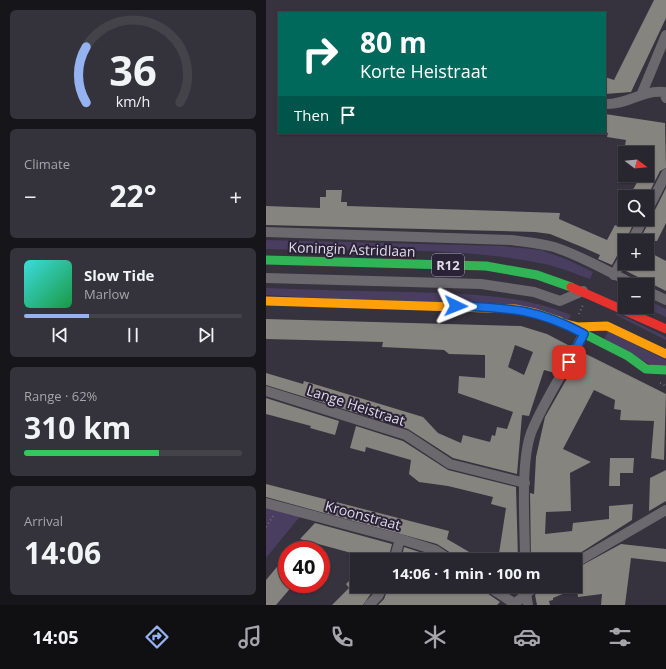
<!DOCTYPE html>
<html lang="en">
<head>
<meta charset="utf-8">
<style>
  :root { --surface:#28262e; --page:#34323a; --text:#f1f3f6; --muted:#a5a5aa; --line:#44434a; --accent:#95b2f1 }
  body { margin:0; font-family:"Open Sans",sans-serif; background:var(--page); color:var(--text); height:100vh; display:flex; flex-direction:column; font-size:15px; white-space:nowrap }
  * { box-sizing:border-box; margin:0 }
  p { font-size:13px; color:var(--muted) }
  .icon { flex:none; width:22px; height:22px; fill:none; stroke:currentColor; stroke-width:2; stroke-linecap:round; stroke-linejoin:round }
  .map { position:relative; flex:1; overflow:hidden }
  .sheet { display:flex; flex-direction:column; gap:10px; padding:10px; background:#161519; width:266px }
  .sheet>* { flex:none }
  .top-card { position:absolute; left:12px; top:12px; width:328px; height:122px; border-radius:0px; box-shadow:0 1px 3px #0004,0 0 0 1px var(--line); background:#00695c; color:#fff; overflow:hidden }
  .needle { width:26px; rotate:106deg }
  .controls { position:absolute; left:352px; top:146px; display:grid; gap:8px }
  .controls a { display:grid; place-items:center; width:36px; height:36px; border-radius:0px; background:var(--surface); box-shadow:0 1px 3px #0004,0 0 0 1px var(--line); font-size:20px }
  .speed { position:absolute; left:12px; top:541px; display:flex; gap:8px; font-size:20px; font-weight:700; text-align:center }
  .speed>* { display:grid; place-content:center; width:52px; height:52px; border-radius:50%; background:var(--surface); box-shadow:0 1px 3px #0004,0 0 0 1px var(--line); line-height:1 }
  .speed .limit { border:6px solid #d22; background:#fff; color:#111 }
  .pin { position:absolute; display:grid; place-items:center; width:34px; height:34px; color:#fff; margin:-17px; border-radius:8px; box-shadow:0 2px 6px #0006 }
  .me { position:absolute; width:44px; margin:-22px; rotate:92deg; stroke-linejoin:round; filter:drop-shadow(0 0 3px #0008) }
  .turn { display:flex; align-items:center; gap:14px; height:84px; padding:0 16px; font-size:18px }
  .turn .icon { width:52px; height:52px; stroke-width:2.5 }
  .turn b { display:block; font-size:28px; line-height:34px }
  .then { display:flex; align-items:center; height:38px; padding:0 16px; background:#0003; gap:8px; font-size:15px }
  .big { font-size:30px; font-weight:700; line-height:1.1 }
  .sheet .widget { flex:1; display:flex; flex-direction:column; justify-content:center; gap:6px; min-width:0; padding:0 14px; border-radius:6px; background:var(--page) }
  .sheet .dial { align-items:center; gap:0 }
  .dial svg { height:104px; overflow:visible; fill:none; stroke:var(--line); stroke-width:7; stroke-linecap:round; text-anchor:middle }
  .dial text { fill:var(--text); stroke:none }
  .song { display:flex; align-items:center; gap:12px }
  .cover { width:48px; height:48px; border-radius:6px; background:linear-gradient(135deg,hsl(180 70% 55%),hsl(140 70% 35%)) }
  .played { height:4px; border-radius:2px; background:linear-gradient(90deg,var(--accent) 30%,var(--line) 30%) }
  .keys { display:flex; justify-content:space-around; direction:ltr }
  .heat { display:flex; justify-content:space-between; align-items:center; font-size:22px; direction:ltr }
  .charge { height:6px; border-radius:3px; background:linear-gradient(90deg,#34c759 62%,var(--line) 0) }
  .trip { position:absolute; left:84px; top:553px; width:232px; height:40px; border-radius:0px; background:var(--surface); box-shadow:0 1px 3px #0004,0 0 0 1px var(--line); font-weight:700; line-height:40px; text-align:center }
  .dock { display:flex; height:64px; justify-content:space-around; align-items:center; background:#100f12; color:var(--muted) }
  .dock .icon { width:28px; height:28px }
  .dock .selected { color:var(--accent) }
  .dock b { font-size:18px; color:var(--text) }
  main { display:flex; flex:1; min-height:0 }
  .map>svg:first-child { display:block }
  .green { fill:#493d60 }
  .building { fill:#85847e; fill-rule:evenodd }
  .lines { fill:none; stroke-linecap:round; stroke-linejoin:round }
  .path { stroke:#6e6d73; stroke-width:2; stroke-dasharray:1 3; stroke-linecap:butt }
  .street { stroke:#6b696e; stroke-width:10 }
  .fast { stroke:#30b455; stroke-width:9 }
  .slow { stroke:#ff9f0a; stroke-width:9 }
  .jam { stroke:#e5322d; stroke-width:9 }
  .route-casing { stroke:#114b97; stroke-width:10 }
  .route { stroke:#1a73e8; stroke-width:7 }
  .labels { text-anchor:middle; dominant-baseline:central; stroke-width:4; stroke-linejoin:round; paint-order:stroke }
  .shield { fill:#2a2338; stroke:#a9a4b4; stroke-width:1 }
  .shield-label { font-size:13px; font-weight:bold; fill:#dfdbe9 }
  .street-label { font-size:14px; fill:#dfdbe9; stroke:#2a2338 }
</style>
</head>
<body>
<main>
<section class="sheet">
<div class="widget dial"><svg viewBox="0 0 100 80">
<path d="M14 69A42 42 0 1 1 86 69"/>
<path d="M14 69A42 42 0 0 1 14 26" stroke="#95b2f1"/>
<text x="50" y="56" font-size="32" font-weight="700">36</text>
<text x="50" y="72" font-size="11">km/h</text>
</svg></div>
<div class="widget"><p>Climate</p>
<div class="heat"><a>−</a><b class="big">22°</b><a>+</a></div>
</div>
<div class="widget">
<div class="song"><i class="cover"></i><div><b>Slow Tide</b><p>Marlow</p></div></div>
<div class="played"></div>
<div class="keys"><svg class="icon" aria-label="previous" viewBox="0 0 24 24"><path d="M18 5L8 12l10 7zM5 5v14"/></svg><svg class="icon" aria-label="pause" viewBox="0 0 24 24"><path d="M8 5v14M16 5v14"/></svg><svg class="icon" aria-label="next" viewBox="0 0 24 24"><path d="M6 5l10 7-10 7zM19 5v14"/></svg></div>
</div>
<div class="widget"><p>Range · 62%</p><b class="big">310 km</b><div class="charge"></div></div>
<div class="widget"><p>Arrival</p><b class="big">14:06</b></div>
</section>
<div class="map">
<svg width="400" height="605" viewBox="0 0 400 605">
  <rect width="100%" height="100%" fill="#36323e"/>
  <g class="green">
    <path d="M0 240 238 246 275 250 300 259 327 272 324 279C309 274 294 267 278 264 187 245 92 252 0 249Z"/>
    <path d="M0 288C49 290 97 291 146 292 200 294 254 294 305 315L302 321 277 312 0 295Z"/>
    <polygon points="381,300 400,309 400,317 378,307 381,307"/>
    <polygon points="351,313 400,337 400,340 350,315"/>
    <polygon points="342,331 400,360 400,366 389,367 338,340"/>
    <polygon points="0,507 36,514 0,558"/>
  </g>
  <g class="building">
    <polygon points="388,0 400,0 400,18 365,92 339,94 339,77 348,80"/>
    <polygon points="339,114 399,123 400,168 394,171 381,197 363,197 375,175 381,175 381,164 387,153 358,151 360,140 341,137 342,133 339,133"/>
    <polygon points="400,188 400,223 391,241 373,241 383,222 383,217 387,214"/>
    <polygon points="60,190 76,190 75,202 81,202 81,206 294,213 293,219 341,240 349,225 351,226 354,219 370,219 359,241 359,247 353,252 346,265 332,259 334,255 316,247 284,234 269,232 0,225 0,206 54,208 54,197 60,197"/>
    <polygon points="381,251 400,261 400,291 358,270 362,263 381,263"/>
    <path d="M0 319 255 326 281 334 302 345 298 353 300 354 289 373 278 370 263 416 256 415 251 474 187 458 142 429 0 385V373L37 384 38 381 157 417 172 433 195 443 197 435 224 442 226 435 229 436 231 427 241 429 247 412 192 393 193 376 219 378V355L183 354 178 350 116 347 117 342 0 339ZM249 345 267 352 258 375 242 367Z"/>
    <polygon points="318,353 400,394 398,460 385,458 388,421 354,420 355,410 348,409 349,400 328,390 297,449 325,462 304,473 305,511 280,512 279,534 306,531 307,523 343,519 343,506 367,504 366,520 303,560 265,560 264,493 268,494 270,457 279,417 312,359 314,360"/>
    <polygon points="0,398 73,421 69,435 44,428 45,426 0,414"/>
    <polygon points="90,426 137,441 182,470 250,487 252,560 232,560 240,508 225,504 227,497 182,486 153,482 143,474 145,460 100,447 99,452 84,448"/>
    <polygon points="344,458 368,458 367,473 354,473 354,486 343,486"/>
    <polygon points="400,470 400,501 383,511 384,478"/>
    <polygon points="0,484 183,531 181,539 217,560 190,560 188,555 171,544 0,497"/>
    <polygon points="49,523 126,544 122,560 111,560 34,539"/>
    <polygon points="355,544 400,549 400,562 365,558 359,605 335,605 336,594 312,597 311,588 287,598 287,600 283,601 284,605 271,605 269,595 270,594 284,586 309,586 309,569"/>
    <polygon points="138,547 166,556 172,560 135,560"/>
    <polygon points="21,555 21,584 28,584 10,605 0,605 0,580"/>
    <polygon points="91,573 91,586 110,586 97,605 66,605 83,588 80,584"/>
    <polygon points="123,586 216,586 218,591 234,602 231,605 112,605 118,599"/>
    <polygon points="234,586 252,586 246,594"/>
  </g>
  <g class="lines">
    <g class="path">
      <polyline points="313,314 317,305"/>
      <polyline points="394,383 400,386"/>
      <polyline points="0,527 7,516"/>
    </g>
    <g class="street">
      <polyline points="376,93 400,35"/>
      <path d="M339 104C362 105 374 90 398 92L400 98"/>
      <polyline points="381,211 400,174"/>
      <path d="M0 232 245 240C259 242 274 243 288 247 316 256 343 272 369 285"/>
      <polyline points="366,241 377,219"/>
      <polyline points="348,275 359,255"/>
      <polyline points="0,278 215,284 268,292 294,301 317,291"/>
      <polyline points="381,291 400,300"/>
      <polyline points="0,391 140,435 184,464 259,483"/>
      <polyline points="0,503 134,539 169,550 184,560"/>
      <polyline points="128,560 134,539"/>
      <path d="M259 560C259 526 254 464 265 433 278 400 302 366 318 333"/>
      <polyline points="309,563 400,510"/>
      <polyline points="222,586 249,604"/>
      <polyline points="259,587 262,605"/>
      <polyline points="103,605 112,596 117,586"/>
      <polyline points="247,605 270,586"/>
    </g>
    <g class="fast">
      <polyline points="0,260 220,266 271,275 305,287"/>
      <polyline points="293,321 362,356 380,369 400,370"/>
    </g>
    <g class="slow">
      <polyline points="0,301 249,309 269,313 293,321"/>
      <polyline points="300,324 312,327 341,326 400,354"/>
    </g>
    <polyline class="jam" points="305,287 400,329"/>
  </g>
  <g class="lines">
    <defs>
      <path id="route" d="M190 306C242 308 270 308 318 334L303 362"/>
    </defs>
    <use href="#route" class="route-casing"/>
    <use href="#route" class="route"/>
  </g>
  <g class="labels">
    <rect class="shield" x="166" y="254" width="32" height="22" rx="3"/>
    <g class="shield-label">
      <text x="182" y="265">R12</text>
    </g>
    <g class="street-label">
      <text transform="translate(86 249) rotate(2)">Koningin Astridlaan</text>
      <text transform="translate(90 405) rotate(18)">Lange Heistraat</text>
      <text transform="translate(97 515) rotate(15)">Kroonstraat</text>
    </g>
  </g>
</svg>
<div class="controls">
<a><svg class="needle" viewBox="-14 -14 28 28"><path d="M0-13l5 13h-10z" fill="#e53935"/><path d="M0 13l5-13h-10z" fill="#a5a5aa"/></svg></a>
<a><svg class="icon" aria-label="search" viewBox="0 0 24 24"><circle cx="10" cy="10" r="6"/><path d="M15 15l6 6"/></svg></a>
<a>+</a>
<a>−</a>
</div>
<div class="speed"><div class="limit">40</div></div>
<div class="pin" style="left:303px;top:362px;background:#d93025"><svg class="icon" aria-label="arrive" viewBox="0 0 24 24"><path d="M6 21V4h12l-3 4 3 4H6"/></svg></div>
<svg class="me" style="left:190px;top:306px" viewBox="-20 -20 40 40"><path d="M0-17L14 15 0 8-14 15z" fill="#1a73e8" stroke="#fff" stroke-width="4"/></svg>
<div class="trip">14:06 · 1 min · 100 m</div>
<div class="top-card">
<div class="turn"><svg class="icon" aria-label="right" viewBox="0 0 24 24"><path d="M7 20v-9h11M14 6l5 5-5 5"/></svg><div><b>80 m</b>Korte Heistraat</div></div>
<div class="then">Then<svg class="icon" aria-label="arrive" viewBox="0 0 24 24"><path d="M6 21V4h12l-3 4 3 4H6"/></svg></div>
</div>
</div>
</main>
<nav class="dock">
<b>14:05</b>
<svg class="icon selected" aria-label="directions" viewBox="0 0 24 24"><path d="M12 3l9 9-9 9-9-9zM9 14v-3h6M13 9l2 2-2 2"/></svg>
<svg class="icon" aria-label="music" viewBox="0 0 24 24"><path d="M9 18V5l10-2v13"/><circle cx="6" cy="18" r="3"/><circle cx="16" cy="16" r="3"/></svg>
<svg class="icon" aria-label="phone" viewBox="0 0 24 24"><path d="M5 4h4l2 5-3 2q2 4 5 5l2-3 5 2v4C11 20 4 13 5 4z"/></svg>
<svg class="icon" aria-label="climate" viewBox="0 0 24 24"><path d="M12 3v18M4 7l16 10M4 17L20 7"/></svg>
<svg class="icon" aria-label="car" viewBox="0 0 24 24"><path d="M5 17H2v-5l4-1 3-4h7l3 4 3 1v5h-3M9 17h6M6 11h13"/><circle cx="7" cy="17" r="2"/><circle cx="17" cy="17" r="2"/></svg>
<svg class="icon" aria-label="filters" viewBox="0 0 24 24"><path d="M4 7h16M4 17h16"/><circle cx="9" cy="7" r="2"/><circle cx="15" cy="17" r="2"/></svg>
</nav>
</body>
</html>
